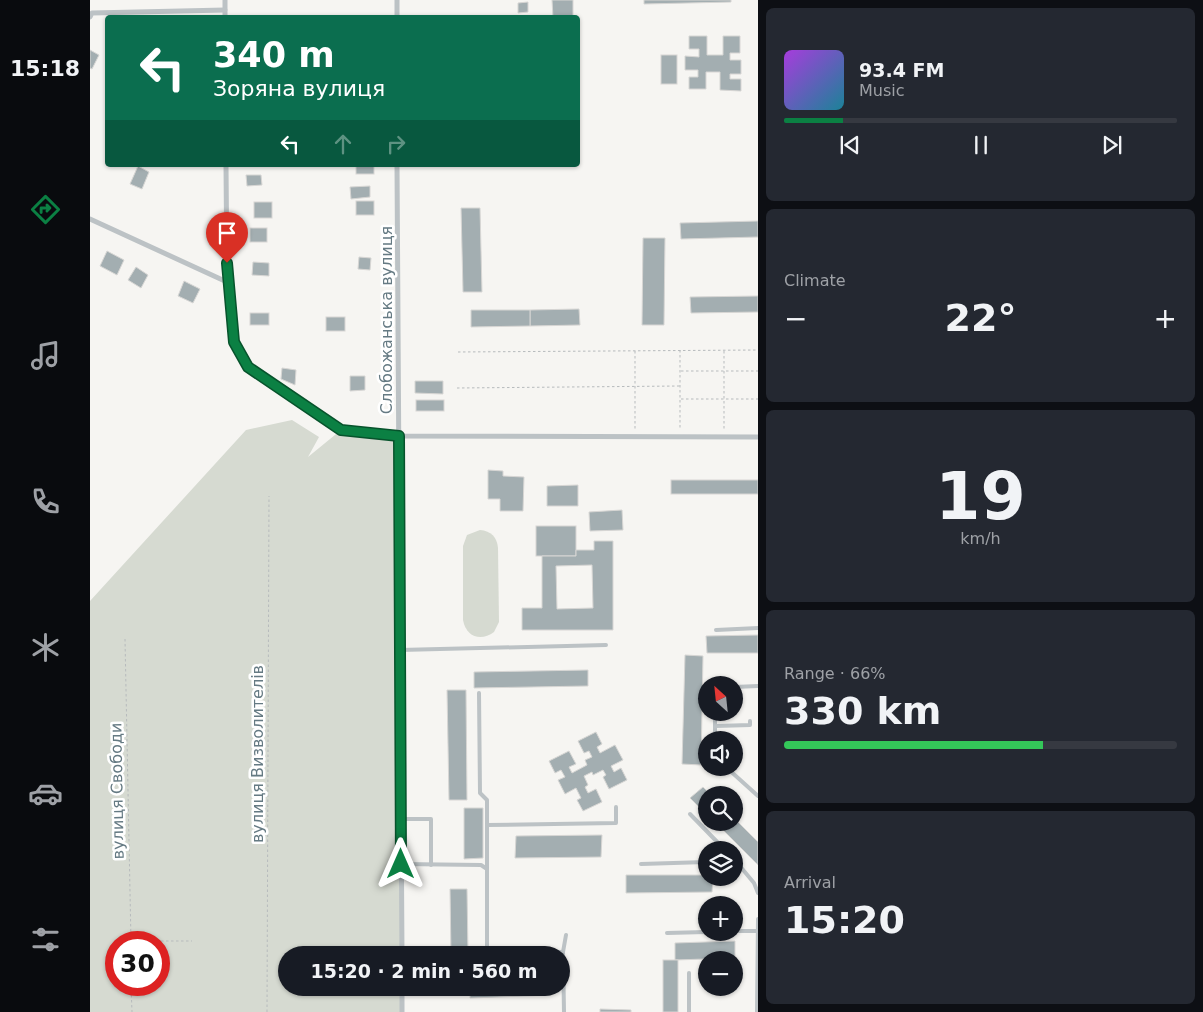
<!DOCTYPE html>
<html lang="en">
<head>
<meta charset="utf-8">
<style>
  :root { --surface:#171b24; --page:#242831; --text:#f1f3f6; --muted:#9ea1a6; --line:#363941; --accent:#0b8043 }
  body { margin:0; font-family:"DejaVu Sans",sans-serif; background:var(--page); color:var(--text); height:100vh; display:flex; flex-direction:column; font-size:19px; white-space:nowrap }
  * { box-sizing:border-box; margin:0 }
  p { font-size:16px; color:var(--muted) }
  .icon { flex:none; width:28px; height:28px; fill:none; stroke:currentColor; stroke-width:2; stroke-linecap:round; stroke-linejoin:round }
  .map { position:relative; flex:1; overflow:hidden }
  .drawer { display:flex; flex-direction:column; gap:8px; padding:8px; background:#0d0f14; width:445px }
  .drawer>* { flex:none }
  .top-card { position:absolute; left:15px; top:15px; width:475px; height:152px; border-radius:5px; box-shadow:0 1px 4px #0004; background:#0b6e4f; color:#fff; overflow:hidden }
  .needle { width:32px; rotate:333deg }
  .tools { position:absolute; left:608px; top:676px; display:grid; gap:10px }
  .tools a { display:grid; place-items:center; width:45px; height:45px; border-radius:50%; background:var(--surface); box-shadow:0 1px 4px #0004; font-size:25px }
  .speed { position:absolute; left:15px; top:931px; display:flex; gap:10px; font-size:25px; font-weight:700; text-align:center }
  .speed>* { display:grid; place-content:center; width:65px; height:65px; border-radius:50%; background:var(--surface); box-shadow:0 1px 4px #0004; line-height:1 }
  .speed .limit { border:8px solid #d22; background:#fff; color:#111 }
  .pin { position:absolute; display:grid; place-items:center; width:42px; height:42px; color:#fff; margin:-51px -21px; border-radius:50% 50% 50% 0; rotate:-45deg; box-shadow:0 0 5px #0007 }
  .pin .icon { rotate:45deg }
  .me { position:absolute; width:55px; margin:-28px; rotate:0deg; stroke-linejoin:round; filter:drop-shadow(0 0 4px #0008) }
  .turn { display:flex; align-items:center; gap:18px; height:105px; padding:0 25px; font-size:22px }
  .turn .icon { width:65px; height:65px; stroke-width:2.5 }
  .turn b { display:block; font-size:35px; line-height:42px }
  .lanes { display:flex; align-items:center; height:48px; padding:0 25px; background:#0003; justify-content:center; gap:25px; direction:ltr }
  .lanes .off { opacity:.35 }
  .big { font-size:38px; font-weight:700; line-height:1.1 }
  .drawer .widget { flex:1; display:flex; flex-direction:column; justify-content:center; gap:8px; min-width:0; padding:0 18px; border-radius:8px; background:var(--page) }
  .drawer .dial { align-items:center; gap:0 }
  .dial b { font-size:65px; line-height:1 }
  .song { display:flex; align-items:center; gap:15px }
  .cover { width:60px; height:60px; border-radius:8px; background:linear-gradient(135deg,hsl(280 70% 55%),hsl(190 70% 35%)) }
  .played { height:5px; border-radius:2px; background:linear-gradient(90deg,var(--accent) 15%,var(--line) 15%) }
  .keys { display:flex; justify-content:space-around; direction:ltr }
  .heat { display:flex; justify-content:space-between; align-items:center; font-size:28px; direction:ltr }
  .charge { height:8px; border-radius:4px; background:linear-gradient(90deg,#34c759 66%,var(--line) 0) }
  .trip { position:absolute; left:188px; top:946px; width:292px; height:50px; border-radius:25px; background:var(--surface); box-shadow:0 1px 4px #0004; font-weight:700; line-height:50px; text-align:center }
  main { display:flex; flex:1; min-height:0 }
  .menu { display:flex; flex-direction:column; width:90px; justify-content:space-around; align-items:center; background:#090b0e; color:var(--muted) }
  .menu .icon { width:35px; height:35px }
  .menu .current { color:var(--accent) }
  .menu b { font-size:22px; color:var(--text) }
  .map>svg:first-child { display:block }
  .green { fill:#d6dad1; fill-rule:evenodd }
  .building { fill:#a3aeb1; stroke:#d7d6d4; fill-rule:evenodd }
  .lines { fill:none; stroke-linecap:round; stroke-linejoin:round }
  .path { stroke:#b7bbbd; stroke-width:1; stroke-dasharray:2.5 2.5; stroke-linecap:butt }
  .service { stroke:#bcc2c5; stroke-width:4 }
  .minor { stroke:#bcc2c5; stroke-width:5 }
  .route-casing { stroke:#07532c; stroke-width:12 }
  .route { stroke:#0b8043; stroke-width:9 }
  .labels { text-anchor:middle; dominant-baseline:central; stroke-width:5; stroke-linejoin:round; paint-order:stroke }
  .street-label { font-size:16px; fill:#657a83; stroke:#fff }
</style>
</head>
<body>
<main>
<nav class="menu">
<b>15:18</b>
<svg class="icon current" aria-label="directions" viewBox="0 0 24 24"><path d="M12 3l9 9-9 9-9-9zM9 14v-3h6M13 9l2 2-2 2"/></svg>
<svg class="icon" aria-label="music" viewBox="0 0 24 24"><path d="M9 18V5l10-2v13"/><circle cx="6" cy="18" r="3"/><circle cx="16" cy="16" r="3"/></svg>
<svg class="icon" aria-label="phone" viewBox="0 0 24 24"><path d="M5 4h4l2 5-3 2q2 4 5 5l2-3 5 2v4C11 20 4 13 5 4z"/></svg>
<svg class="icon" aria-label="climate" viewBox="0 0 24 24"><path d="M12 3v18M4 7l16 10M4 17L20 7"/></svg>
<svg class="icon" aria-label="car" viewBox="0 0 24 24"><path d="M5 17H2v-5l4-1 3-4h7l3 4 3 1v5h-3M9 17h6M6 11h13"/><circle cx="7" cy="17" r="2"/><circle cx="17" cy="17" r="2"/></svg>
<svg class="icon" aria-label="filters" viewBox="0 0 24 24"><path d="M4 7h16M4 17h16"/><circle cx="9" cy="7" r="2"/><circle cx="15" cy="17" r="2"/></svg>
</nav>
<div class="map">
<svg width="668" height="1012" viewBox="0 0 668 1012">
  <rect width="100%" height="100%" fill="#f6f5f2"/>
  <g class="green">
    <path d="M202 420 229 437 218 457 251 430 309 436 312 955H196V988H312V1012H0V601L156 430ZM26 942H69V985H26Z"/>
    <path d="M390 530C401 531 407 537 408 548L409 622 404 632C391 642 376 637 373 620V546L377 535Z"/>
  </g>
  <g class="building">
    <polygon points="462,0 483,0 483,17 463,18"/>
    <polygon points="554,0 641,0 641,2 554,4"/>
    <polygon points="438,2 438,12 428,13 428,3"/>
    <polygon points="599,36 617,36 617,55 633,55 633,36 650,36 650,53 640,53 640,60 651,60 651,74 640,74 640,79 651,79 651,91 630,90 630,72 616,72 616,89 599,89 599,77 608,77 608,70 595,70 595,56 609,57 609,49 599,49"/>
    <polygon points="0,50 9,55 2,69 0,68"/>
    <rect x="571" y="55" width="16" height="29"/>
    <rect x="266" y="165" width="18" height="9"/>
    <polygon points="48,166 59,172 52,189 40,184"/>
    <polygon points="156,175 171,175 172,185 157,186"/>
    <polygon points="280,186 280,197 261,199 260,187"/>
    <rect x="266" y="201" width="18" height="14"/>
    <rect x="164" y="202" width="18" height="16"/>
    <polygon points="371,208 390,208 392,292 373,292"/>
    <polygon points="668,221 668,237 591,239 590,223"/>
    <rect x="160" y="228" width="17" height="14"/>
    <polygon points="553,238 575,238 574,325 552,325"/>
    <polygon points="17,251 34,260 27,275 10,266"/>
    <polygon points="269,257 281,258 280,270 268,269"/>
    <polygon points="163,262 179,263 179,276 162,275"/>
    <polygon points="46,267 58,275 51,288 38,280"/>
    <polygon points="94,281 110,289 103,303 88,296"/>
    <polygon points="668,296 668,312 601,313 600,297"/>
    <polygon points="489,309 490,325 440,326 440,310"/>
    <polygon points="381,310 440,310 440,326 381,327"/>
    <rect x="160" y="313" width="19" height="12"/>
    <rect x="236" y="317" width="19" height="14"/>
    <polygon points="192,368 206,370 205,385 191,379"/>
    <polygon points="260,376 275,376 275,390 260,391"/>
    <polygon points="325,381 353,381 353,394 325,393"/>
    <rect x="326" y="400" width="28" height="11"/>
    <polygon points="398,470 413,471 413,476 434,477 433,511 410,511 410,499 398,499"/>
    <rect x="581" y="480" width="87" height="14"/>
    <polygon points="488,485 488,506 457,506 457,486"/>
    <polygon points="532,510 533,530 500,531 499,512"/>
    <rect x="446" y="526" width="40" height="30"/>
    <path d="M504 541H523V630H432V608H452V556H486V550H504ZM502 565 503 608 467 609 466 566Z"/>
    <polygon points="668,635 668,653 617,653 616,636"/>
    <polygon points="595,655 613,656 611,765 592,764"/>
    <polygon points="498,670 498,686 384,688 384,672"/>
    <polygon points="357,690 376,690 377,800 359,800"/>
    <polygon points="506,732 512,744 507,747 510,753 525,745 533,760 521,766 524,772 531,768 537,780 519,789 513,777 516,775 513,770 503,775 502,772 494,776 498,785 495,787 498,793 506,789 512,802 493,811 487,800 491,798 486,788 475,794 468,780 475,777 471,770 465,773 459,761 479,751 486,764 479,767 482,773 497,765 495,760 502,757 499,751 494,753 488,741"/>
    <polygon points="613,787 621,795 616,795 616,814 600,798"/>
    <polygon points="374,808 393,808 393,858 374,859"/>
    <polygon points="644,818 668,842 668,865 625,822 644,822"/>
    <polygon points="512,835 511,857 425,858 426,836"/>
    <polygon points="536,875 616,875 616,878 623,878 622,892 536,893"/>
    <polygon points="360,889 377,889 378,955 361,955"/>
    <polygon points="645,941 645,958 585,960 585,943"/>
    <rect x="573" y="960" width="15" height="52"/>
    <polygon points="380,988 462,988 462,995 380,998"/>
    <polygon points="510,1009 541,1010 541,1012 510,1012"/>
  </g>
  <g class="lines">
    <g class="path">
      <polyline points="590,350 590,429"/>
      <polyline points="545,351 545,429"/>
      <polyline points="634,351 634,429"/>
      <polyline points="368,352 668,350"/>
      <polyline points="591,371 668,371"/>
      <polyline points="367,388 590,386"/>
      <polyline points="591,399 668,399"/>
      <polyline points="35,639 41,942"/>
      <polyline points="41,941 102,941"/>
      <polyline points="41,985 42,1012"/>
      <polyline points="177,1012 179,496"/>
    </g>
    <g class="service">
      <polyline points="626,630 668,628"/>
      <polyline points="310,650 516,645"/>
      <polyline points="644,687 668,686"/>
      <polyline points="389,693 390,793 397,800 397,869"/>
      <polyline points="626,726 660,725 660,721"/>
      <polyline points="625,740 625,712"/>
      <polyline points="637,768 668,796"/>
      <polyline points="600,814 635,850"/>
      <polyline points="311,819 341,819 341,865"/>
      <polyline points="397,825 526,823 526,807"/>
      <polyline points="644,859 664,883 668,893"/>
      <polyline points="311,864 391,865 397,869 397,951 399,953 473,952"/>
      <polyline points="551,864 616,862"/>
      <polyline points="644,931 668,931"/>
      <polyline points="577,933 616,932"/>
      <polyline points="599,973 599,1012"/>
      <polyline points="474,1012 473,952 476,935"/>
      <polyline points="667,1012 668,919"/>
    </g>
    <g class="minor">
      <polyline points="135,0 135,18"/>
      <polyline points="307,0 307,18"/>
      <polyline points="0,17 2,13 135,10"/>
      <polyline points="136,165 137,282 144,342 158,367 251,430 309,436 668,437"/>
      <polyline points="307,165 312,955"/>
      <polyline points="0,219 137,282"/>
      <polyline points="312,988 312,1012"/>
    </g>
  </g>
  <g class="lines">
    <defs>
      <polyline id="route" points="137,263 144,342 158,367 251,430 309,436 311,864"/>
    </defs>
    <use href="#route" class="route-casing"/>
    <use href="#route" class="route"/>
  </g>
  <g class="labels">
    <g class="street-label">
      <text transform="translate(296 320) rotate(-90)">Слобожанська вулиця</text>
      <text transform="translate(167 754) rotate(-90)">вулиця Визволителів</text>
      <text transform="translate(27 791) rotate(-91)">вулиця Свободи</text>
    </g>
  </g>
</svg>
<div class="tools">
<a><svg class="needle" viewBox="-14 -14 28 28"><path d="M0-13l5 13h-10z" fill="#e53935"/><path d="M0 13l5-13h-10z" fill="#9ea1a6"/></svg></a>
<a><svg class="icon" aria-label="sound" viewBox="0 0 24 24"><path d="M4 9h4l5-4v14l-5-4H4zM17 9q2 3 0 6"/></svg></a>
<a><svg class="icon" aria-label="search" viewBox="0 0 24 24"><circle cx="10" cy="10" r="6"/><path d="M15 15l6 6"/></svg></a>
<a><svg class="icon" aria-label="layers" viewBox="0 0 24 24"><path d="M12 4l9 5-9 5-9-5zM3 14l9 5 9-5"/></svg></a>
<a>+</a>
<a>−</a>
</div>
<div class="speed"><div class="limit">30</div></div>
<div class="pin" style="left:137px;top:263px;background:#d93025"><svg class="icon" aria-label="arrive" viewBox="0 0 24 24"><path d="M6 21V4h12l-3 4 3 4H6"/></svg></div>
<svg class="me" style="left:311px;top:864px" viewBox="-20 -20 40 40"><path d="M0-17L14 15 0 8-14 15z" fill="#0b8043" stroke="#fff" stroke-width="4"/></svg>
<div class="trip">15:20 · 2 min · 560 m</div>
<div class="top-card">
<div class="turn"><svg class="icon" aria-label="left" viewBox="0 0 24 24"><path d="M17 20v-9H6M10 6l-5 5 5 5"/></svg><div><b>340 m</b>Зоряна вулиця</div></div>
<div class="lanes"><svg class="icon" aria-label="left" viewBox="0 0 24 24"><path d="M17 20v-9H6M10 6l-5 5 5 5"/></svg><svg class="icon off" aria-label="ahead" viewBox="0 0 24 24"><path d="M12 20V5M6 11l6-6 6 6"/></svg><svg class="icon off" aria-label="right" viewBox="0 0 24 24"><path d="M7 20v-9h11M14 6l5 5-5 5"/></svg></div>
</div>
</div>
<section class="drawer">
<div class="widget">
<div class="song"><i class="cover"></i><div><b>93.4 FM</b><p>Music</p></div></div>
<div class="played"></div>
<div class="keys"><svg class="icon" aria-label="previous" viewBox="0 0 24 24"><path d="M18 5L8 12l10 7zM5 5v14"/></svg><svg class="icon" aria-label="pause" viewBox="0 0 24 24"><path d="M8 5v14M16 5v14"/></svg><svg class="icon" aria-label="next" viewBox="0 0 24 24"><path d="M6 5l10 7-10 7zM19 5v14"/></svg></div>
</div>
<div class="widget"><p>Climate</p>
<div class="heat"><a>−</a><b class="big">22°</b><a>+</a></div>
</div>
<div class="widget dial"><b>19</b><p>km/h</p></div>
<div class="widget"><p>Range · 66%</p><b class="big">330 km</b><div class="charge"></div></div>
<div class="widget"><p>Arrival</p><b class="big">15:20</b></div>
</section>
</main>
</body>
</html>
